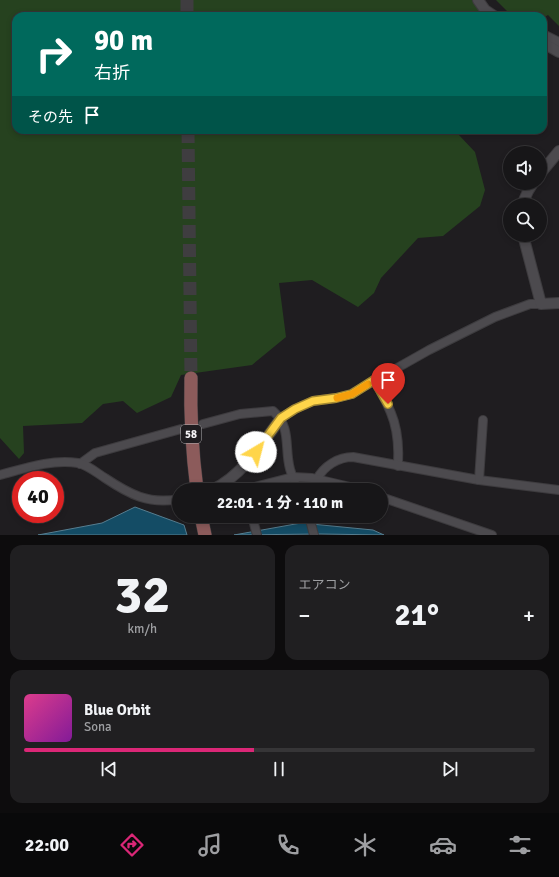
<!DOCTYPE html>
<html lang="ja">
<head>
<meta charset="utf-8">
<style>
  :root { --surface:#171618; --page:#201f21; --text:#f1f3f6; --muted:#9e9fa2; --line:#363537; --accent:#db2777 }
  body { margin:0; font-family:Signika,"Noto Sans JP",sans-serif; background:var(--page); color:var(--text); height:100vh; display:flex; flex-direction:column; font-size:15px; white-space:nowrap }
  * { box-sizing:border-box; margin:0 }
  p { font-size:13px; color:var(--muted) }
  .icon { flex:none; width:22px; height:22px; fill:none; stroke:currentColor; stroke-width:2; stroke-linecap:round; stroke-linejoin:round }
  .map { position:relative; height:535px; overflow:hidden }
  .sheet { display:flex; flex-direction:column; gap:10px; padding:10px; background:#0d0c0d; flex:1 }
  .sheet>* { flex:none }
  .top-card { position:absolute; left:12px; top:12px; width:535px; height:122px; border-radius:12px; box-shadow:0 2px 6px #0003,0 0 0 1px var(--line); background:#00695c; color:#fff; overflow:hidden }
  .controls { position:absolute; left:503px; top:146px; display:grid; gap:8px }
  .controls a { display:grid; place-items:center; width:44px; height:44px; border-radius:50%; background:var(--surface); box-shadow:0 2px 6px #0003,0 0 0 1px var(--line); font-size:20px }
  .speed { position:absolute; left:12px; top:471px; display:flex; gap:8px; font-size:20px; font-weight:700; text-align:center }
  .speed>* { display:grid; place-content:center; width:52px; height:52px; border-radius:50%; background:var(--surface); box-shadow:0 2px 6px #0003,0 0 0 1px var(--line); line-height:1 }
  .speed .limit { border:6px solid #d22; background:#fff; color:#111 }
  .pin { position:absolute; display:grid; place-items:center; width:34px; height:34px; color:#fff; margin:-41px -17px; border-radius:50% 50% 50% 0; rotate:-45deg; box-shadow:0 0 4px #0007 }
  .pin .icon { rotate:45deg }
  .me { position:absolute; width:44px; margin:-22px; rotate:37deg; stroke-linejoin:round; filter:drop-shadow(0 0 3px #0008) }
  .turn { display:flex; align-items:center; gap:14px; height:84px; padding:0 16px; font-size:18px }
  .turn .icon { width:52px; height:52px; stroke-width:2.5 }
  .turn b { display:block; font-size:28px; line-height:34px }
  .then { display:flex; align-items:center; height:38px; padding:0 16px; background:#0003; gap:8px; font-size:15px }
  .big { font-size:30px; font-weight:800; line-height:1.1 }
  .sheet .widget { flex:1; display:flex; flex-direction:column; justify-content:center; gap:6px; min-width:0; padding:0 14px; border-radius:12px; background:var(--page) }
  .sheet .dial { align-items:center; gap:0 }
  .dial b { font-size:52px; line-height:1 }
  .song { display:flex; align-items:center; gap:12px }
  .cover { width:48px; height:48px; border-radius:6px; background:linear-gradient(135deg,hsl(330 70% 55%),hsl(290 70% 35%)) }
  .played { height:4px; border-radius:2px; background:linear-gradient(90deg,var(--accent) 45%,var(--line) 45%) }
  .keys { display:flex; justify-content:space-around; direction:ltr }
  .heat { display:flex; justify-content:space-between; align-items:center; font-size:22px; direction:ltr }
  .sheet .tiles { flex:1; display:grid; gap:10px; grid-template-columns:1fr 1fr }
  .widget:last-child { grid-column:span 2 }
  .trip { position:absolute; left:172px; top:483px; width:216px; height:40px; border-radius:20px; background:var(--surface); box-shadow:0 2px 6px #0003,0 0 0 1px var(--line); font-weight:800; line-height:40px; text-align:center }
  .tab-bar { display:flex; height:64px; justify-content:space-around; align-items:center; background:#09090a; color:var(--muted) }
  .tab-bar .icon { width:28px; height:28px }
  .tab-bar .selected { color:var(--accent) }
  .tab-bar b { font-size:18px; color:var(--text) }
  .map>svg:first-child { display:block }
  .green { fill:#26421f }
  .water { fill:#144c65; stroke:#577e90 }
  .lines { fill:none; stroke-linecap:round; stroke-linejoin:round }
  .primary-tunnel { stroke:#3f3d40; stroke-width:13; stroke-dasharray:13 6; stroke-linecap:butt }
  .minor-casing { stroke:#3d3b3e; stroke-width:10 }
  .tertiary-casing { stroke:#3d3b3e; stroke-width:12 }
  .primary-casing { stroke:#3d3b3e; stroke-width:14 }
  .minor { stroke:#4c4a4e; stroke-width:8 }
  .tertiary { stroke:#4c4a4e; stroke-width:10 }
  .primary { stroke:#8c5b5b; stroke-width:13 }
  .route-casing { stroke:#a68a30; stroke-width:10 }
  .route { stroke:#ffd54a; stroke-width:7 }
  .slow { stroke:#f59e0b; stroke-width:7 }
  .labels { text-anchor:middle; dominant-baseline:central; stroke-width:4; stroke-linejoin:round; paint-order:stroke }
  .shield { fill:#1f1d20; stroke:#b4b3b5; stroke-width:1 }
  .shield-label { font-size:11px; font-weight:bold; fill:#f4f3f5 }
</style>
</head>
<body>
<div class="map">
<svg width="559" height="535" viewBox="0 0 559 535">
  <rect width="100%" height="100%" fill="#1f1d20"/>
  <g class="green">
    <polygon points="0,0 472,0 484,16 16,16 16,130 459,130 458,134 475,152 485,190 480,206 443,236 418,238 381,278 374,293 358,307 312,280 279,283 286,337 252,365 181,375 171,397 137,413 123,401 103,404 82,423 23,426 24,453 19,459 0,438"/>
    <polygon points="496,0 559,0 559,26 548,15 543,18 543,16 512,16"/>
  </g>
  <g class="water">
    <polygon points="135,507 184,525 187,535 38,535 102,523"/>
    <polygon points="301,523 373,530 384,535 320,534 234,535"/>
  </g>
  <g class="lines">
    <g class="primary-tunnel">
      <polyline points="187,0 187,16"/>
      <polyline points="188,130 191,378"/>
    </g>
    <defs>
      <g id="minor">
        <polyline points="543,34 559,42"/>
        <path d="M374 380C393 412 400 429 398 466"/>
        <polyline points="281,418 295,409 313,401 336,398 351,394 429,350 495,317 530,304 541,304"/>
        <path d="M203 424 240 414 273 411C292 428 284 447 290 469 292 476 295 483 298 490"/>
        <polyline points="80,464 95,453 181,429"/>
        <path d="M0 475C26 468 51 459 78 463 88 465 97 473 105 478 129 494 149 505 179 499"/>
        <path d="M317 479C324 466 338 457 353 457L479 480 559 490"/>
        <polyline points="479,480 483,420"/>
        <polyline points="243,490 293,477 312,478 363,490"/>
        <polyline points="381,497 492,535"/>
        <polyline points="252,516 257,535"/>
        <polyline points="309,516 314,535"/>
      </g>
      <g id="tertiary">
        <polyline points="478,0 485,10 494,16"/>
        <polyline points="543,43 559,52"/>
        <polyline points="540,174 559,151"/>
        <polyline points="522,205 528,191 533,183"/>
        <polyline points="523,235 541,304 559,303"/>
        <path d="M212 490C242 476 262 444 281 418"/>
      </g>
      <g id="primary">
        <path d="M191 378C190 417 192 451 197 490"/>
        <polyline points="201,516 205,535"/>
      </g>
    </defs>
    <use href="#minor" class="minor-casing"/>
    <use href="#tertiary" class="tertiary-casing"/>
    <use href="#primary" class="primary-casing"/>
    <use href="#minor" class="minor"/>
    <use href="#tertiary" class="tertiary"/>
    <use href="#primary" class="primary"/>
  </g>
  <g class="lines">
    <defs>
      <polyline id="route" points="256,452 281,418 295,409 313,401 336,398 352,394 374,380 388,404"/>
    </defs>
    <use href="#route" class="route-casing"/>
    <use href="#route" class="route"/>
    <polyline class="slow" points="337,398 352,394 368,384"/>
  </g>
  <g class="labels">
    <rect class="shield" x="181" y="425" width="20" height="18" rx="3"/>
    <g class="shield-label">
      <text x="191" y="434">58</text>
    </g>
  </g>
</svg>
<div class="controls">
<a><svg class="icon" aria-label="sound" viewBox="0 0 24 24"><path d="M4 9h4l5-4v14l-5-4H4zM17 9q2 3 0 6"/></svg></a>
<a><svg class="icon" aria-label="search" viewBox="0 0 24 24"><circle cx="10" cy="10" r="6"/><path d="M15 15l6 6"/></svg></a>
</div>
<div class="speed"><div class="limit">40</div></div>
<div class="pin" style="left:388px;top:404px;background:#d93025"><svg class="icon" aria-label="arrive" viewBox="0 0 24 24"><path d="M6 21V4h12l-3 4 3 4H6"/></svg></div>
<svg class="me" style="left:256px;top:452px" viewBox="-20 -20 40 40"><circle r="19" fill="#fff"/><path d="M0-13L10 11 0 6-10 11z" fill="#ffd54a"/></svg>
<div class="trip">22:01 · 1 分 · 110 m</div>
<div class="top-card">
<div class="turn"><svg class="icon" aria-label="right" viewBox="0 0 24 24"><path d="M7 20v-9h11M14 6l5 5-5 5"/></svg><div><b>90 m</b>右折</div></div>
<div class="then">その先<svg class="icon" aria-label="arrive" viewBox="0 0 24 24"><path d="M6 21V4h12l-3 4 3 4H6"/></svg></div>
</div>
</div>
<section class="sheet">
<div class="tiles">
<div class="widget dial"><b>32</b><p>km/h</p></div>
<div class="widget"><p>エアコン</p>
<div class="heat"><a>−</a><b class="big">21°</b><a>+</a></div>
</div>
<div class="widget">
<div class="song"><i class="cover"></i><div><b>Blue Orbit</b><p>Sona</p></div></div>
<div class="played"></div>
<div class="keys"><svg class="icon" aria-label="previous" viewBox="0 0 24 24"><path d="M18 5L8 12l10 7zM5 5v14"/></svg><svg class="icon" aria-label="pause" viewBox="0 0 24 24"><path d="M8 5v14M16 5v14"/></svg><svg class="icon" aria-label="next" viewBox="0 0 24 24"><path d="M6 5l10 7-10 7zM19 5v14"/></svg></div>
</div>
</div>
</section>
<nav class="tab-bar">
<b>22:00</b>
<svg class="icon selected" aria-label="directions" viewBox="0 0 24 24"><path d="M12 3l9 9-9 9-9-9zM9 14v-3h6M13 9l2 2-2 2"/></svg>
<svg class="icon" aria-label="music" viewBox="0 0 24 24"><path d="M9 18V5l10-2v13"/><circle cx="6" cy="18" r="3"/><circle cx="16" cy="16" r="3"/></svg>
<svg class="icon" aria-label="phone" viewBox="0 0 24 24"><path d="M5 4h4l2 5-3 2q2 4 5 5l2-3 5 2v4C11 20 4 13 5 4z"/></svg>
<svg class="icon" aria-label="climate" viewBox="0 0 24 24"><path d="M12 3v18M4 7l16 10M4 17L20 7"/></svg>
<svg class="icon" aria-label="car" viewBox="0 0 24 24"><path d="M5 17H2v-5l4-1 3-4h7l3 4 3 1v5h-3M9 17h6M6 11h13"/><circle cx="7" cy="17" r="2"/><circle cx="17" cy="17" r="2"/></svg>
<svg class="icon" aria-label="filters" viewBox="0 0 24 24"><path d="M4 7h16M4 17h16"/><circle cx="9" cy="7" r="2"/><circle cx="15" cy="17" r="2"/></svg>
</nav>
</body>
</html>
